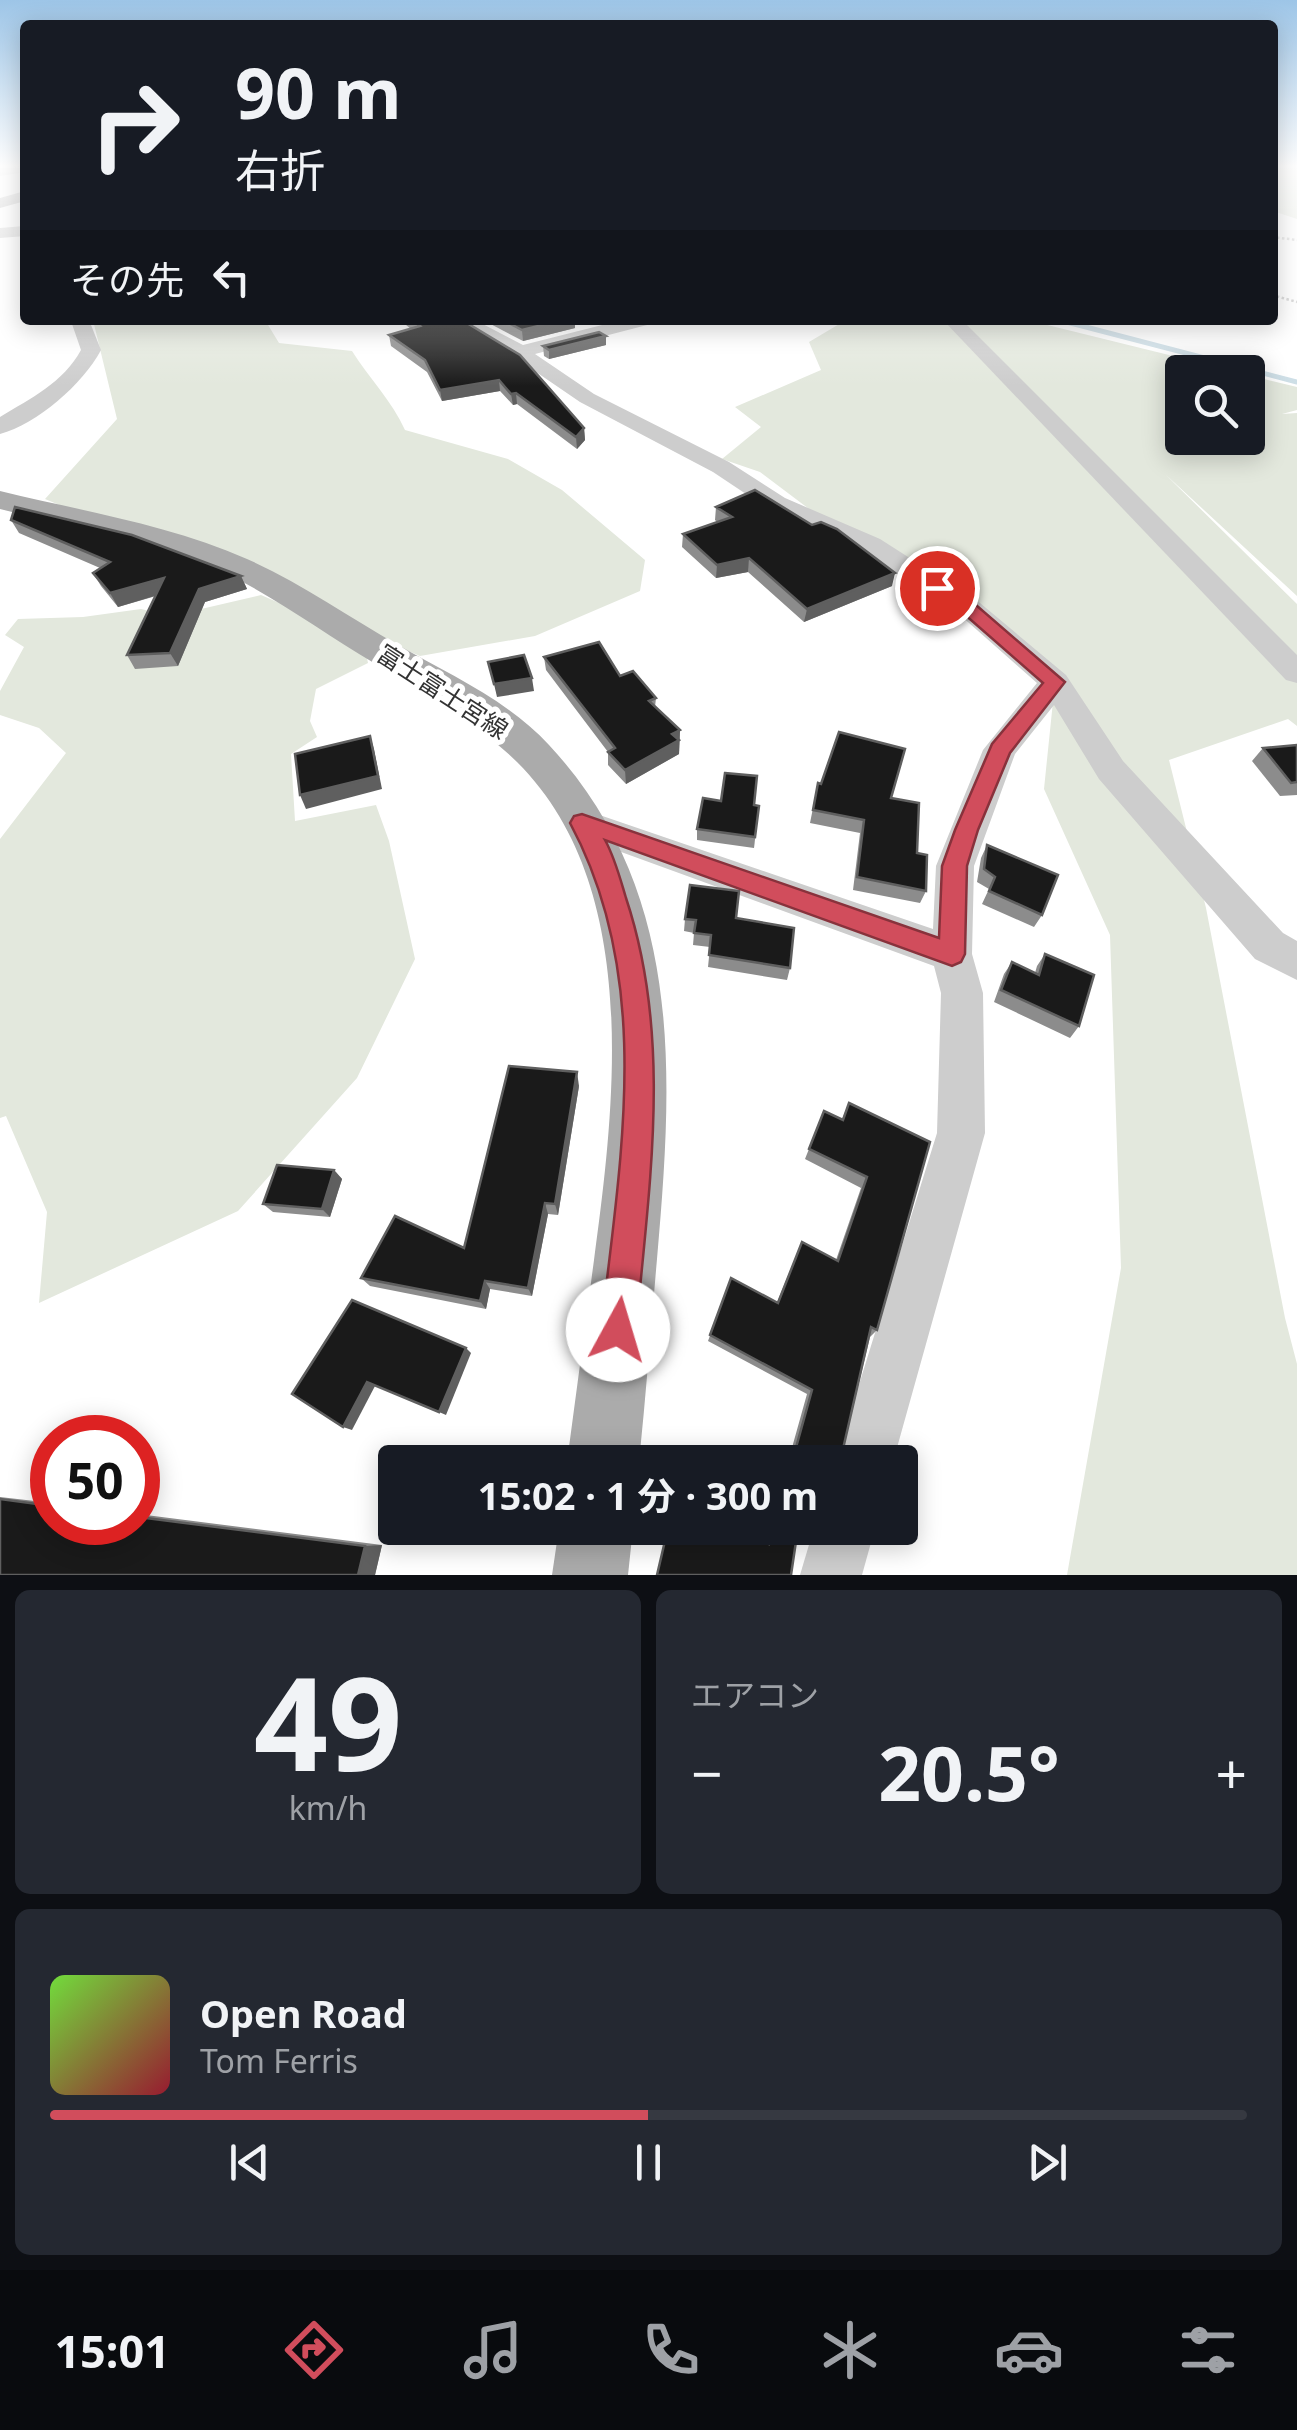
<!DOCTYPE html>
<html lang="ja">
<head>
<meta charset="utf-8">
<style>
  :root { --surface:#171b24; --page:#242831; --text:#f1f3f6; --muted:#9ea1a6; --line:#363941; --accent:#d14d5c }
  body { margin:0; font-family:"Noto Sans","Noto Sans JP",sans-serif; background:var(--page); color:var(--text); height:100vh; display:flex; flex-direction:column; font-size:38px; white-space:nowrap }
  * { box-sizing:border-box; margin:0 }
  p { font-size:32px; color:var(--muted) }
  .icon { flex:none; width:55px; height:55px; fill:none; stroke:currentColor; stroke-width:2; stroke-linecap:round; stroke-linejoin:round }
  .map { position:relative; height:1575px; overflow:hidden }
  .details { display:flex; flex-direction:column; gap:15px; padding:15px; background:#0d0f14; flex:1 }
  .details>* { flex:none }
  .top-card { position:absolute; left:20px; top:20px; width:1258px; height:305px; border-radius:10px; box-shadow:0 5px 25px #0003; background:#171b24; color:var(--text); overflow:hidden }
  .buttons { position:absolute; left:1165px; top:355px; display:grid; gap:20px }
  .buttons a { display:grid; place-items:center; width:100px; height:100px; border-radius:10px; background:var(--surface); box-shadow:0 5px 25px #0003; font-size:50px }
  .speed { position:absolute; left:30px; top:1415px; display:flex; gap:20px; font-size:50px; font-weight:700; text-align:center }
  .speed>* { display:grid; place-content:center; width:130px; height:130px; border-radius:50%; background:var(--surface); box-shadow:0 5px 25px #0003; line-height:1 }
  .speed .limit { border:15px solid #d22; background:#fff; color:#111 }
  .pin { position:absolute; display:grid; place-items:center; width:85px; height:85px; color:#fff; margin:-42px; border:5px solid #fff; border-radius:50%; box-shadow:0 2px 10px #0007 }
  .me { position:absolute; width:110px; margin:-55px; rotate:6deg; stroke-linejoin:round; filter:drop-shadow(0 0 8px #0008) }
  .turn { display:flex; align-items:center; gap:35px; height:210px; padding:0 50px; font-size:45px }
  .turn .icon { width:130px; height:130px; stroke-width:2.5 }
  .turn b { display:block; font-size:70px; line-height:85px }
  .then { display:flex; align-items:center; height:95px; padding:0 50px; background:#0003; gap:20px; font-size:38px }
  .big { font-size:75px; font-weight:700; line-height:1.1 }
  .details .card { flex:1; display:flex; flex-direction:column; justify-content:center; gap:15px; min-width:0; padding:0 35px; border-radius:15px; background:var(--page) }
  .details .dial { align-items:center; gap:0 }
  .dial b { font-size:130px; line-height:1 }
  .song { display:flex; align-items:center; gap:30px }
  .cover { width:120px; height:120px; border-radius:15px; background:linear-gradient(135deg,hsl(100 70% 55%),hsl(350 70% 35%)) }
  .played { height:10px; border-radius:5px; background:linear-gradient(90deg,var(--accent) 50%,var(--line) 50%) }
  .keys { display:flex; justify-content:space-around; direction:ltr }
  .heat { display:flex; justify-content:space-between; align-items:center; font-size:55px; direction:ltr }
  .details .tiles { flex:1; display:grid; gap:15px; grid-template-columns:1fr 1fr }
  .card:last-child { grid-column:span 2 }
  .trip { position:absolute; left:378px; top:1445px; width:540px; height:100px; border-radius:10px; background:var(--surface); box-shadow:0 5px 25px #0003; font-weight:700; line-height:100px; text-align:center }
  .dock { display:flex; height:160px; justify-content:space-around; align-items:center; background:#090b0e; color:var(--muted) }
  .dock .icon { width:70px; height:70px }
  .dock .current { color:var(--accent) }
  .dock b { font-size:45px; color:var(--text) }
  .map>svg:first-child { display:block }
  .green { fill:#e3e8dd }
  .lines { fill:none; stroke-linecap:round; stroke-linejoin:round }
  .stream { stroke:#cddee6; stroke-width:5 }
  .path { stroke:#c7c7c7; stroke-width:2.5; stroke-dasharray:2.5 2.5; stroke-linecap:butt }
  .minor { fill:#cdcdcd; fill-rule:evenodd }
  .major { fill:#ababab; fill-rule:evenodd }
  .wall { fill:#8c8c8c }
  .shaded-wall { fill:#5f5f5f }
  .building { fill:#1a1a1a; stroke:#5f5f5f; stroke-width:2.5 }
  .route { fill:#d14d5c; stroke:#88323c; stroke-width:2.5 }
  .labels { text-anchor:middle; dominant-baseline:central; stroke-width:10; stroke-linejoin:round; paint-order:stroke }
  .street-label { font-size:25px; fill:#333; stroke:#fff }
</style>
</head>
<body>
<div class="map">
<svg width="1297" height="1575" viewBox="0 0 1297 1575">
  <rect width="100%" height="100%" fill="#fff"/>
  <g class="green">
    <polygon points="1273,165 1297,165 1297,219 1273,211"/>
    <path d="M93 320H265L279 343 352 351C369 378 392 401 405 430L508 459 562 490 645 560 640 591 535 636 420 656 45 499 117 419Z"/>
    <polygon points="846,320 1027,320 1238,372 1182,372 1182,438 1248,438 1248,375 1297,387 1297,410 1282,414 1297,413 1297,596 1165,474 1297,604 1297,726 1288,719 1169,760 1206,908 1285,1318 1297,1364 1297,1575 1067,1575 1121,1268 1110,935 1044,789 1055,682 837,530 760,472 722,459 761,427 735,407 821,370 809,342"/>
    <polygon points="261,595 363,639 368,663 316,689 310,721 317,737 291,754 295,821 376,805 389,841 415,959 357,1078 238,1211 39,1303 47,1212 6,1116 0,1118 0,839 66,753 39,728 0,715 0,691 24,647 5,635 18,619 83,617 141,609 171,616"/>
  </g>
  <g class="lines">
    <polyline class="stream" points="1059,320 1297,382"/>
    <g class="path">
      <polyline points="1272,237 1297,240"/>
      <polyline points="1272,295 1297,302"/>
    </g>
    <g class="minor">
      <polygon points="25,165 25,172 0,176 0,168"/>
      <polygon points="25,226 25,236 0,238 0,228"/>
      <path d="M75 320H94L91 325 101 350C83 384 37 424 0 434V417C31 398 63 383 81 350L72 324Z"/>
      <polygon points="451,320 475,320 523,345 622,320 653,320 651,324 535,354 594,394 729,462 785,498 880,539 980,603 1066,675 1123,761 1283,933 1297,941 1297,980 1255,959 1099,779 1054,705 1015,754 974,866 972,954 983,993 985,1133 893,1462 835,1462 937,1133 941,993 934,966 569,833 564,823 569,813 582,809 933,929 936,866 983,750 1037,683 960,615 862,551 767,508 713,472 580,402 495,344"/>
      <polygon points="943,320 962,320 1297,655 1297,683 1286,680"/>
      <polygon points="814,1528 875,1528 862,1575 800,1575"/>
    </g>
    <g class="major">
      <polygon points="25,191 25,201 0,208 0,198"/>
      <path d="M0 491C82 511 170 525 247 559 299 582 349 617 398 645 449 674 509 701 549 745 685 891 673 1076 657 1259 651 1327 646 1395 639 1462H567C576 1395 585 1327 594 1260 615 1103 642 886 517 762 475 721 424 693 374 663 325 634 277 598 225 573 155 540 75 528 0 509Z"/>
      <polygon points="559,1528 633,1528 628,1575 552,1575"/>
    </g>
  </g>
  <g class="wall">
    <polygon points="400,320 462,320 584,428 585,440 577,449 517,404 513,405 500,391 442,401 427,372 391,346 389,335 411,329"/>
    <polygon points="483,320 575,320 575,328 523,341"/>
    <polygon points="606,336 606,345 549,359 544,356 543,346"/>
    <polygon points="716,507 892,586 804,622 748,572 716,578 682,547 683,534 717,522 715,520"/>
    <polygon points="11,520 241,576 247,589 205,602 178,666 135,669 127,655 156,596 118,607 101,586 93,573 100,568 19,533"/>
    <polygon points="544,657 620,676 656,698 655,707 680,730 679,754 626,784 608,765 608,752 546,670"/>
    <polygon points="1297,745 1297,795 1280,796 1252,761 1263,748"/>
    <polygon points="818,783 891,798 917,853 926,891 920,903 853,890 860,833 810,823"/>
    <polygon points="754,805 759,806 754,848 697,840 697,829"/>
    <polygon points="987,845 1042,915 1034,927 982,904 989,889 977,882 981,858"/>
    <polygon points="736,918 790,968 787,980 708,967 710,947 693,945 694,933 684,931 685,919"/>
    <polygon points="1045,954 1079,1026 1070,1038 994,1002 1004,974 1012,962 1035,973 1037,966"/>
    <polygon points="579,1086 558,1215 548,1214 532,1296 490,1289 486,1309 370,1286 361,1278 464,1248"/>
    <polygon points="849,1103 930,1142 877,1330 870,1337 840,1462 788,1462 807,1394 708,1341 731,1278 777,1302 802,1242 836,1260 861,1188 805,1159 824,1111 842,1119"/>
    <polygon points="334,1170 342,1179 330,1217 273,1212 263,1204"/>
    <polygon points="0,1497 52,1503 52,1522 138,1522 138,1514 382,1545 375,1575 0,1575"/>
    <polygon points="769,1528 798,1528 791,1575 765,1543"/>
  </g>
  <g class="shaded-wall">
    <polygon points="563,320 575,320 575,328 523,341 522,330"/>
    <polygon points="606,336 606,345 549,359 549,350"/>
    <polygon points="499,380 500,391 442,401 440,390"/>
    <polygon points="516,393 517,404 513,405 511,394"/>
    <polygon points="584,428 585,440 577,449 576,437"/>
    <polygon points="749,558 748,572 716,578 717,565"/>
    <polygon points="895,573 892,586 804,622 807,609"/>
    <polygon points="241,576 247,589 205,602 178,666 170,653 199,589"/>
    <polygon points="164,578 171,591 118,607 110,593"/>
    <polygon points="532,678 534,691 497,697 494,684"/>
    <polygon points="680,730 679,754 626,784 625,770 672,734"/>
    <polygon points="370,736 374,749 382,789 306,809 300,795"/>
    <polygon points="577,1072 579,1086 558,1215 555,1204"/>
    <polygon points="334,1170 342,1179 330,1217 322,1209"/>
    <polygon points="545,1203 548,1214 532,1296 528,1288"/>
    <polygon points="485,1281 490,1289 486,1309 480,1301"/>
    <polygon points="466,1348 471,1353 446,1415 439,1412"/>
    <polygon points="367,1382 375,1386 352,1430 343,1427"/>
    <polygon points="382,1545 375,1575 358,1575 365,1546"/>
  </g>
  <g class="building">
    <polygon points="412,320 462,320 520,355 584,428 576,437 516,393 511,394 499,380 440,390 425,360 389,335 420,326"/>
    <polygon points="503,320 563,320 522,330"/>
    <polygon points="599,332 606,336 549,350 543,346"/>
    <polygon points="755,490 812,525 821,522 837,529 895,573 807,609 749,558 717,565 683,534 732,517 716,507"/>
    <polygon points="15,507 132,535 241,576 199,589 170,653 127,655 164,578 110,593 93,573 110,562 11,520"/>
    <polygon points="599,642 620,676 633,671 656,698 649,701 680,730 672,734 679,740 625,770 608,752 615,748 544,657"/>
    <polygon points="524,655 532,678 494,684 488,662"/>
    <polygon points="839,732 905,749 891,798 919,803 917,853 927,855 926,891 857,877 864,820 813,810 818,783 821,784"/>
    <polygon points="370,736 378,776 300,795 295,754"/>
    <polygon points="1297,745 1297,782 1291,783 1263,748"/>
    <polygon points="725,773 757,776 754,805 759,806 755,837 697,829 703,798 721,801"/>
    <polygon points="987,845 1058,875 1042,915 989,891 995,877 984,869"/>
    <polygon points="690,885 739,891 736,918 794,928 790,968 709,955 711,935 694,933 696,920 685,919"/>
    <polygon points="1045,954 1094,975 1079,1026 1001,990 1012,962 1039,975"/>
    <polygon points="509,1066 577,1072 555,1204 545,1203 528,1288 485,1281 480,1301 361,1278 395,1216 464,1248"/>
    <polygon points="849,1103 930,1142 877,1330 871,1327 840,1462 792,1462 812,1390 710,1335 731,1278 778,1303 802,1242 838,1261 867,1177 809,1149 824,1111 843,1120"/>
    <polygon points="277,1165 334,1170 322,1209 263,1204"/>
    <polygon points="352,1300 466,1348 439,1412 367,1382 343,1427 292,1394"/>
    <polygon points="0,1499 52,1506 52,1522 138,1522 138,1517 365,1546 358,1575 0,1575"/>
    <polygon points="668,1528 729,1528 769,1544 774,1528 798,1528 791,1575 657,1575"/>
    <polygon points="804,1528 817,1528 815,1533"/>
  </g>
  <linearGradient id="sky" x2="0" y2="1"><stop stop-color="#9dc5e7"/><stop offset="0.43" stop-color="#fff"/><stop offset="1" stop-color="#fff" stop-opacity="0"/></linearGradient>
  <rect width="1297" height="386" fill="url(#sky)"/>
  <path class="route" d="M937 582 976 605 1065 682 1010 753 978 830 967 866 965 954 961 962 952 966 605 840C615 858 620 878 626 898 673 1039 649 1185 636 1330L631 1342 618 1348 606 1342 601 1330C620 1160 655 981 570 823L574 816 582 814 939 938 942 866 955 830 992 744 1043 683 963 613 930 591 928 588Z"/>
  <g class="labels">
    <g class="street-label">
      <text transform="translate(443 691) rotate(33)">富士富士宮線</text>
    </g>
  </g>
</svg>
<div class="buttons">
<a><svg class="icon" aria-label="search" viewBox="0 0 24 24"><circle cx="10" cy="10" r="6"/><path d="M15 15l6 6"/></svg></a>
</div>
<div class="speed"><div class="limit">50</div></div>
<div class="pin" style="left:937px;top:588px;background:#d93025"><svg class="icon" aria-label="arrive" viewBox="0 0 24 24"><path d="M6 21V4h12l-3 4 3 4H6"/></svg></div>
<svg class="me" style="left:618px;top:1330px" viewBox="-20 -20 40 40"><circle r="19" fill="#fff"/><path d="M0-13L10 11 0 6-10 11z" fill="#d14d5c"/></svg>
<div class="trip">15:02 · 1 分 · 300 m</div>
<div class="top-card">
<div class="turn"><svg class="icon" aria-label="right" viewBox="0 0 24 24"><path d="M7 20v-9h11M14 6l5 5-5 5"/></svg><div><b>90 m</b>右折</div></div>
<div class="then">その先<svg class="icon" aria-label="left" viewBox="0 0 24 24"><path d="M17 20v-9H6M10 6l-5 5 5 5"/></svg></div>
</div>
</div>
<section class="details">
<div class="tiles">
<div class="card dial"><b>49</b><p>km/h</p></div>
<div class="card"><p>エアコン</p>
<div class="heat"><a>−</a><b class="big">20.5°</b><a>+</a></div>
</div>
<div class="card">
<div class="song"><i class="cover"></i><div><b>Open Road</b><p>Tom Ferris</p></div></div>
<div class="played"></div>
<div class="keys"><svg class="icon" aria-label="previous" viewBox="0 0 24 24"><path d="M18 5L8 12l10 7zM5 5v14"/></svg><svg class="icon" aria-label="pause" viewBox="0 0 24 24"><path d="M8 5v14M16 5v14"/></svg><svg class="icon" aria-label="next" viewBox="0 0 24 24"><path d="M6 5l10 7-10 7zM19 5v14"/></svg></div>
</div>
</div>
</section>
<nav class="dock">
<b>15:01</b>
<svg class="icon current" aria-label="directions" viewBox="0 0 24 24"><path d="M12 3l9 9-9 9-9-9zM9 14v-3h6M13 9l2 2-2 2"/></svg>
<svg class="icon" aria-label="music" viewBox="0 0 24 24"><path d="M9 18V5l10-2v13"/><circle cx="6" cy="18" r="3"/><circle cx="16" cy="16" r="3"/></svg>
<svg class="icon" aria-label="phone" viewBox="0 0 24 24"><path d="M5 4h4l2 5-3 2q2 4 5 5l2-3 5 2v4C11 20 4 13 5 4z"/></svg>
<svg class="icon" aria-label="climate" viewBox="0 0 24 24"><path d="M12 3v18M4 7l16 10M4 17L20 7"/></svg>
<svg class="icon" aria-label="car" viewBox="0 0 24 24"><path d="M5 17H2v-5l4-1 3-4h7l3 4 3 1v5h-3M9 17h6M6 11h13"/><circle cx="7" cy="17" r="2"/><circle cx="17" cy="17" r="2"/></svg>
<svg class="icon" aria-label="filters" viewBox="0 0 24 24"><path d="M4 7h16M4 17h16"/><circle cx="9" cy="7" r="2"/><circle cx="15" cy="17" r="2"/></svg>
</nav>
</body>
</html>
